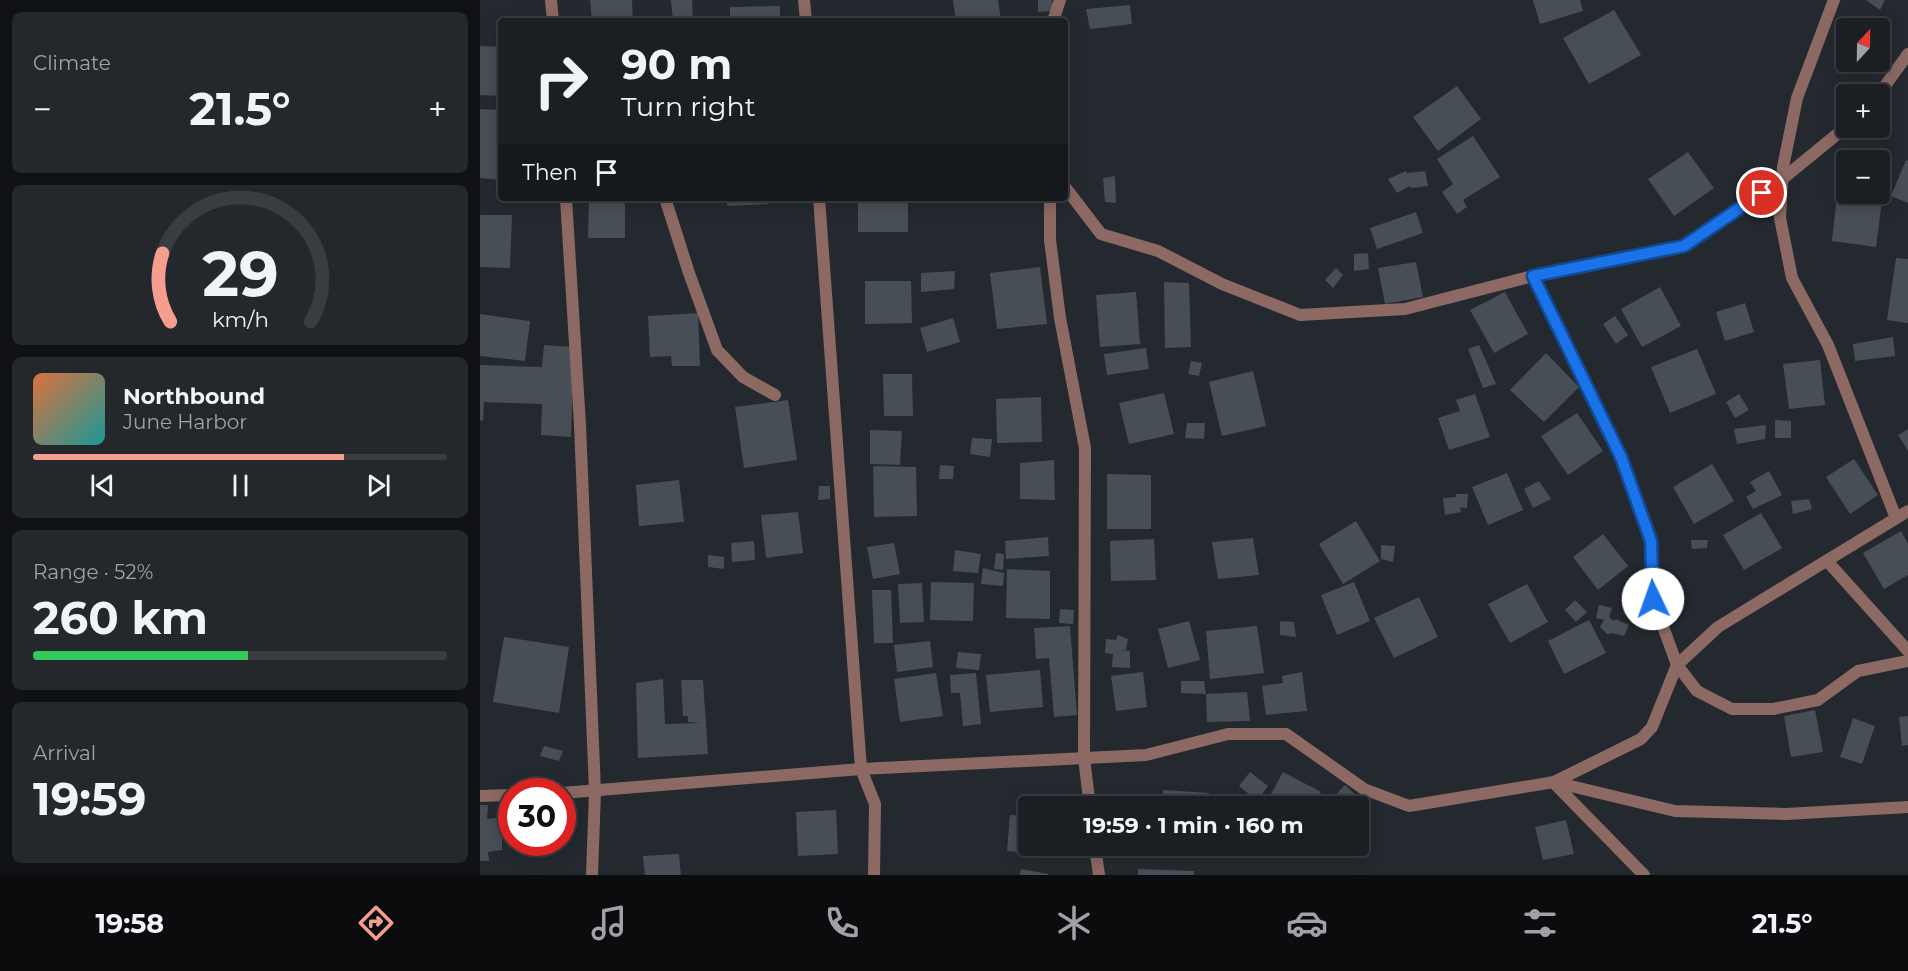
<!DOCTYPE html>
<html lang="en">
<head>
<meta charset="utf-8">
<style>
  :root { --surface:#1b1f24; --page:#24272c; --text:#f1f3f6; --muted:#a0a2a6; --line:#393d41; --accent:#f59d8e }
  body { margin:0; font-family:Montserrat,sans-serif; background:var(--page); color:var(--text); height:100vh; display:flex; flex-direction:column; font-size:22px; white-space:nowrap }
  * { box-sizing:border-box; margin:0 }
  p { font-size:20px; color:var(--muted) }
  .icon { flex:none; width:33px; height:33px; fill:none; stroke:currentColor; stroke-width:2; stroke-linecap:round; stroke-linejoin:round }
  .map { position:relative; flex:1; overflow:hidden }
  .side { display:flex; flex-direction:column; gap:12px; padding:12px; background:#0f1114; width:480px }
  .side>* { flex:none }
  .hud { position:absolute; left:18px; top:18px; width:570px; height:183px; border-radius:6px; box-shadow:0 3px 15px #0003,0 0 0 2px var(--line); background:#1b1f24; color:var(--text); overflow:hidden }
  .needle { width:39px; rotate:22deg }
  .fabs { position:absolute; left:1356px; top:18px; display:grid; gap:12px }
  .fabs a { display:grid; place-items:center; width:54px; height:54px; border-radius:6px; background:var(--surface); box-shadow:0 3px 15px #0003,0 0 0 2px var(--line); font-size:30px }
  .speed { position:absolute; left:18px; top:778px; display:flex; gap:12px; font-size:30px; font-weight:700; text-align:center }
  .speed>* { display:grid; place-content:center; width:78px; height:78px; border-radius:50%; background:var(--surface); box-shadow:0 3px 15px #0003,0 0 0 2px var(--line); line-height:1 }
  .speed .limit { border:9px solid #d22; background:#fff; color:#111 }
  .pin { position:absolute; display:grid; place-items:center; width:51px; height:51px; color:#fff; margin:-26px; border:3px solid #fff; border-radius:50%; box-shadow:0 2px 6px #0007 }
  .me { position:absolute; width:66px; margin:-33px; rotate:357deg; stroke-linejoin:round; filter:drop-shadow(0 0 4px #0008) }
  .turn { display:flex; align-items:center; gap:21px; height:126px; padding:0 24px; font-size:27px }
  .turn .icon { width:78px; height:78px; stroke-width:2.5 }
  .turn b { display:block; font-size:42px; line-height:51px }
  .then { display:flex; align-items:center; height:57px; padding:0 24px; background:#0003; gap:12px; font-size:22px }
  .big { font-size:45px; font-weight:700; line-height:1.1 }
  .side .widget { flex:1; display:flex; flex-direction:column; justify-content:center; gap:9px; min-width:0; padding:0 21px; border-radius:9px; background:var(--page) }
  .side .dial { align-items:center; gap:0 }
  .dial svg { height:156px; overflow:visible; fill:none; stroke:var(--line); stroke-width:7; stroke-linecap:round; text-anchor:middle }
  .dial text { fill:var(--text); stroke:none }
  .song { display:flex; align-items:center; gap:18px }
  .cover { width:72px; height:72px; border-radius:9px; background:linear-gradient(135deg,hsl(20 70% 55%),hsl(180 70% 35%)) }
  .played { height:6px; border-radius:3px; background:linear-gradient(90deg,var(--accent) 75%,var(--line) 75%) }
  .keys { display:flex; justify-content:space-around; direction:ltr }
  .heat { display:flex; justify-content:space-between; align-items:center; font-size:33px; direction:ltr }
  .charge { height:9px; border-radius:4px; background:linear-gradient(90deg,#34c759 52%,var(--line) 0) }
  .trip { position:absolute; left:538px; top:796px; width:351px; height:60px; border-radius:6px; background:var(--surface); box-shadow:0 3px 15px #0003,0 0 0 2px var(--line); font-weight:700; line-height:60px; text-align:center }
  .tabs { display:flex; height:96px; justify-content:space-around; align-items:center; background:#0b0c0e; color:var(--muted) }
  .tabs .icon { width:42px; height:42px }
  .tabs .active { color:var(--accent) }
  .tabs b { font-size:27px; color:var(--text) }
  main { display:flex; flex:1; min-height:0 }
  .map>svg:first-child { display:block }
  .building { fill:#484e55 }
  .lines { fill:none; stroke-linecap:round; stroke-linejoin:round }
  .street { stroke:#8c6963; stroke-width:12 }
  .route-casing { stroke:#114b97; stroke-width:15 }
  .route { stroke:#1a73e8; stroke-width:10 }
</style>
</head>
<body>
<main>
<section class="side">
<div class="widget"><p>Climate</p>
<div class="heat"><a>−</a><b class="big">21.5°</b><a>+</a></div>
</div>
<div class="widget dial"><svg viewBox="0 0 100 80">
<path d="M14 69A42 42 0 1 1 86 69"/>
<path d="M14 69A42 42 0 0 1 10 34" stroke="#f59d8e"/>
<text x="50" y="56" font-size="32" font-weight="700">29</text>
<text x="50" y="72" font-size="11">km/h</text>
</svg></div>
<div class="widget">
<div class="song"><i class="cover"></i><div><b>Northbound</b><p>June Harbor</p></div></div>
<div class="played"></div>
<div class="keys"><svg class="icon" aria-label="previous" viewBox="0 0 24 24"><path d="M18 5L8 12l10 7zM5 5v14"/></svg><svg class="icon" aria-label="pause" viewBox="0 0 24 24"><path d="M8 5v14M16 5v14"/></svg><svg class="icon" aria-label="next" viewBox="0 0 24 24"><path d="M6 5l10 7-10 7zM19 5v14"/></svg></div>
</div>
<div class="widget"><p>Range · 52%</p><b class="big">260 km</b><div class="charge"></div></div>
<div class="widget"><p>Arrival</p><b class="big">19:59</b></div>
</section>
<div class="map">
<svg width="1428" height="875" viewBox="0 0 1428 875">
  <rect width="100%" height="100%" fill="#242930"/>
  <g class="building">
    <polygon points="110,0 152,0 153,21 112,21"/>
    <polygon points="191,0 212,0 213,21 193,21"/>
    <polygon points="473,0 518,0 521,21 476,21"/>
    <polygon points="558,0 572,0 573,11 558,12"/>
    <polygon points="1053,0 1100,0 1103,11 1060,24"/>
    <polygon points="1386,0 1405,0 1400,10"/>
    <polygon points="650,5 652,24 610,29 606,9"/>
    <polygon points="300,6 300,21 250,21 250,7"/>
    <polygon points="1134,10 1161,55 1109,84 1083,38"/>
    <polygon points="0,46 21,47 21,96 0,95"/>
    <polygon points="977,86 1001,119 958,151 933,117"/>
    <polygon points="0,109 21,110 20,180 0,178"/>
    <polygon points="993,136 1020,177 983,200 987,207 977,214 962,192 973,184 957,159"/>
    <polygon points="1208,152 1234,188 1194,216 1168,179"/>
    <polygon points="1426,160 1428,161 1428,203 1411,196"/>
    <polygon points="926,171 927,173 945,171 948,186 931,188 930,186 917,193 908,179"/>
    <polygon points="635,176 636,203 625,202 623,178"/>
    <polygon points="1357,195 1402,200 1396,247 1352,241"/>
    <polygon points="247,198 288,198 288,204 247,206"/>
    <rect x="378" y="198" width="50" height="34"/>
    <polygon points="109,199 145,199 145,238 108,238"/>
    <polygon points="936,212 943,233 897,249 890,228"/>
    <polygon points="0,215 32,215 30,268 0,267"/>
    <polygon points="888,253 889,269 874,271 874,254"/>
    <polygon points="1416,258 1428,259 1428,323 1407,320"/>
    <polygon points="936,262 943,297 905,304 898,268"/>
    <polygon points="560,267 567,324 517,329 510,273"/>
    <polygon points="856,268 863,275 853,288 845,280"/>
    <polygon points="475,271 474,289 441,292 441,273"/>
    <polygon points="385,281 431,281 432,323 385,324"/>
    <polygon points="684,282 709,283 711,347 685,348"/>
    <polygon points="1180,287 1201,326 1162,347 1141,309"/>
    <polygon points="656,292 660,344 620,347 616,295"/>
    <polygon points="1025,292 1048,334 1014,353 990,310"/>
    <polygon points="1265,303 1274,332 1245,341 1236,312"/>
    <polygon points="218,313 220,366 192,366 191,356 170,357 168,316"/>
    <polygon points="0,314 50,321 45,361 0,356"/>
    <polygon points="1135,316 1148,335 1136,344 1123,324"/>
    <polygon points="473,318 480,342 447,352 440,328"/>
    <polygon points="1413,337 1415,356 1375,361 1373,344"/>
    <polygon points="64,345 94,347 91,437 61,435 62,404 4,402 3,421 0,420 0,365 62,367"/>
    <polygon points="999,345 1016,384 1003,388 988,349"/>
    <polygon points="666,348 669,369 627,375 624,354"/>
    <polygon points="1217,349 1236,394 1190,413 1171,367"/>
    <polygon points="1066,353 1099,387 1064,422 1030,390"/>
    <polygon points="1340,360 1345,405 1309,409 1303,364"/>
    <polygon points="711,361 722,363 719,376 708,374"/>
    <polygon points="773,371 786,426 742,436 729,382"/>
    <polygon points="403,374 432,374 433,416 404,416"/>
    <polygon points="684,393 694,434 649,444 639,403"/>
    <polygon points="995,394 1010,437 969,450 958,418 980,411 976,400"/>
    <polygon points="1259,394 1269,410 1255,418 1246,402"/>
    <polygon points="561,397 562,442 517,443 516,399"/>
    <polygon points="308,400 317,460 264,468 255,407"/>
    <polygon points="1097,413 1123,451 1088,475 1061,436"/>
    <polygon points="1295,420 1311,421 1311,438 1295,438"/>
    <polygon points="707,423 725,423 724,439 705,438"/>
    <polygon points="1286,425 1285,439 1257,444 1254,429"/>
    <polygon points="1428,429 1428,451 1418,435"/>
    <polygon points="390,430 422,431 420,465 390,464"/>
    <polygon points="492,438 512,439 510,457 490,454"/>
    <polygon points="1374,459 1398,495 1370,514 1346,477"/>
    <polygon points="574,460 575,500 540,499 540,463"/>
    <polygon points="1232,464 1254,501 1214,524 1193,487"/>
    <polygon points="460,465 474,466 473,479 459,479"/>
    <polygon points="393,466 436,467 437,516 394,517"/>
    <polygon points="1289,471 1302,495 1273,509 1266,497 1276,491 1270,482"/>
    <polygon points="1027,473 1043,510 1008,525 992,487"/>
    <polygon points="627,474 671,475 671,529 627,529"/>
    <polygon points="199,480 204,522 159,526 156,485"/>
    <polygon points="1059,481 1071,499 1053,508 1044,489"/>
    <polygon points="339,486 350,486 350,499 338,500"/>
    <polygon points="976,494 988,494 987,508 980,507 981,512 965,515 963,498 976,497"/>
    <polygon points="1329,499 1332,509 1313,514 1311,501"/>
    <polygon points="318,512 323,553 286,558 281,515"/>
    <polygon points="1281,513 1302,548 1264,570 1243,535"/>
    <polygon points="876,521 900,561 863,584 839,544"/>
    <polygon points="1421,531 1428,544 1428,575 1404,589 1383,553"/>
    <polygon points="1123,534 1148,566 1118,590 1093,557"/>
    <polygon points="568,537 569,556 526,559 525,541"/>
    <polygon points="773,538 779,575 738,579 732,542"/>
    <polygon points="674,539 676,580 631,581 630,541"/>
    <polygon points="1211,540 1228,540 1227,548 1212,549"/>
    <polygon points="274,541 275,560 252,562 251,543"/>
    <polygon points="414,543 420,574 393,579 387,547"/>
    <polygon points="901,545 915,546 913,562 901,559"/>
    <polygon points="475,550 501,554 498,573 473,571"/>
    <polygon points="516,553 524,554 523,570 514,569"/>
    <polygon points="228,555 244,557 244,569 228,567"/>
    <polygon points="503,568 524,573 523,586 501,584"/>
    <polygon points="527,569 570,571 570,619 526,618"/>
    <polygon points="451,582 494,583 493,621 450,620"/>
    <polygon points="874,582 890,621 857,635 841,595"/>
    <polygon points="442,583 444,622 420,623 418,584"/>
    <polygon points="1047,584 1068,622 1030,643 1008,604"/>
    <polygon points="392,590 411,590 413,643 394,643"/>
    <polygon points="939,597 958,637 914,658 894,618"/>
    <polygon points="1095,600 1107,612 1096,622 1085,610"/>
    <polygon points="1119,605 1132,608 1129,617 1134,621 1135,619 1149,625 1144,636 1130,633 1128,635 1120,627 1124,620 1116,618"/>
    <polygon points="580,609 594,610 593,624 579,623"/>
    <polygon points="1109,620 1126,653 1084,674 1068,641"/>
    <polygon points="709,621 720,660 688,668 678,629"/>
    <polygon points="800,621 814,622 816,637 800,635"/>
    <polygon points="590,626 597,715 574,717 569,658 556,659 554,628"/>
    <polygon points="777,626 784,673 730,679 726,631"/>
    <polygon points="638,635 648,639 646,650 639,650 650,651 650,668 632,667 633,654 625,653 626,639 636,640"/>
    <polygon points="24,637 89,647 79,713 13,702"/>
    <polygon points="450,641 453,667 417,672 414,645"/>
    <polygon points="478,652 501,654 499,670 476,668"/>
    <polygon points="560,670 563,707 510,712 506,675"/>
    <polygon points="663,672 667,707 636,711 631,676"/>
    <polygon points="822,672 827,711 786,715 782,686 803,683 802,676"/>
    <polygon points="456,673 463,716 420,722 414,679"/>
    <polygon points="496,673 501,724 483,726 480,693 471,693 470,675"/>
    <polygon points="183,679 185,724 221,723 208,722 208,716 203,716 201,680 223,680 228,754 158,758 156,683"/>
    <polygon points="701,681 724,681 726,694 701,693"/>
    <polygon points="767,692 770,721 727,722 726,694"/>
    <polygon points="1335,710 1343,752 1311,757 1304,716"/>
    <polygon points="1428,716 1428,745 1422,746 1419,717"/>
    <polygon points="1373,718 1395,726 1382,764 1360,757"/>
    <polygon points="64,746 83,751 79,761 60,756"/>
    <polygon points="770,772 788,786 777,801 759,786"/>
    <polygon points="803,772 841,792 833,807 794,807 786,803"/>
    <polygon points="865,785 880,799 873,807 844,807"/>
    <polygon points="683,790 729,793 728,807 674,807 674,801 683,802"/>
    <polygon points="0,805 8,805 7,819 22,817 22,850 8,852 9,861 0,861"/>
    <polygon points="356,810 358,854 318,856 316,812"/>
    <polygon points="530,815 549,816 549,846 586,846 586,856 527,851"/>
    <polygon points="1086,820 1094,854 1063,860 1055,827"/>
    <polygon points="628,846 645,846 646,853 627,852"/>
    <polygon points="654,846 670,846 670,858 653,858"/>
    <polygon points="684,846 727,846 726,850 684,848"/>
    <polygon points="199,854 201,875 165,875 163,856"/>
    <polygon points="541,869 568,874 568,875 540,875"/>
    <polygon points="658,869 714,871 714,875 658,875"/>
  </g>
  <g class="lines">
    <g class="street">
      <polyline points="71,0 73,21"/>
      <polyline points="324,0 326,21"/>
      <polyline points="1354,0 1317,98 1303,167 1300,218 1312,278 1348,345 1416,518"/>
      <polyline points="573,21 580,0"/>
      <polyline points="1399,94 1428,54"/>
      <polyline points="585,187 621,234 678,251 742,284 820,315 925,309 1053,276 1204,246 1301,180 1366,127"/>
      <polyline points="86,198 100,425 115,792 112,875"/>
      <polyline points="185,198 209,273 237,350 263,377 295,395"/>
      <polyline points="339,198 381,769 395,804 394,875"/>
      <polyline points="570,198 570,240 580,318 605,448 604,758 610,807"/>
      <polyline points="1053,276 1141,457 1171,541 1173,599 1197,665 1217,691 1252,709 1293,709 1338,700 1378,671 1428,661"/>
      <polyline points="1348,562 1428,651"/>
      <polyline points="1074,782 1195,811 1306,814 1428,807"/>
      <polyline points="1074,783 1164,875"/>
      <polyline points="82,793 381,769 666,755 748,734 806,734 884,789 929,806 1074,782 1161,739 1172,727 1197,665 1238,627 1428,511"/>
      <polyline points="0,796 32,795"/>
      <polyline points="615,846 619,875"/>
    </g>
  </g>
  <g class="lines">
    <defs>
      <polyline id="route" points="1173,599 1171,541 1141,457 1053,276 1204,246 1282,193"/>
    </defs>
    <use href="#route" class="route-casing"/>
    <use href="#route" class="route"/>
  </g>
</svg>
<div class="fabs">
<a><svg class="needle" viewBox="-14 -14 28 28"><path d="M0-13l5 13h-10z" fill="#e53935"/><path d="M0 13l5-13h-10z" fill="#a0a2a6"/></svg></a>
<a>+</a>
<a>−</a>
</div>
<div class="speed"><div class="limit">30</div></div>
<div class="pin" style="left:1282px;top:193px;background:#d93025"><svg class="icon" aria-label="arrive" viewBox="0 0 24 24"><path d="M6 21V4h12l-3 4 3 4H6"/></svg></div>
<svg class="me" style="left:1173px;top:599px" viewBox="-20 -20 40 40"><circle r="19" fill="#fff"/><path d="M0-13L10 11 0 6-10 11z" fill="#1a73e8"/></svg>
<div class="trip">19:59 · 1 min · 160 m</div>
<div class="hud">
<div class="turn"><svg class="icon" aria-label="right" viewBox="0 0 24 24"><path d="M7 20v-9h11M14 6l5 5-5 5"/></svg><div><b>90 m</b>Turn right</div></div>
<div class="then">Then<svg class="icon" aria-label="arrive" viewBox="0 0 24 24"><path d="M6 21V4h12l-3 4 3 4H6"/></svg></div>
</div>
</div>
</main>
<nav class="tabs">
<b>19:58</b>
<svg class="icon active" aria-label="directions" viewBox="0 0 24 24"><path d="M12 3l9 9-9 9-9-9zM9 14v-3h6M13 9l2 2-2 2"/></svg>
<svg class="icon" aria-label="music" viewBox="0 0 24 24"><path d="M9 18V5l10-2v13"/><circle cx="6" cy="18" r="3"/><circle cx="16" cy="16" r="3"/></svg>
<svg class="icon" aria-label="phone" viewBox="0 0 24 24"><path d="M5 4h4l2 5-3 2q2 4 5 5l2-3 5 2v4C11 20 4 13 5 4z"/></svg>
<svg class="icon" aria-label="climate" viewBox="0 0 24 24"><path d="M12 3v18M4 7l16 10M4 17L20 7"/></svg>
<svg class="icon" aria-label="car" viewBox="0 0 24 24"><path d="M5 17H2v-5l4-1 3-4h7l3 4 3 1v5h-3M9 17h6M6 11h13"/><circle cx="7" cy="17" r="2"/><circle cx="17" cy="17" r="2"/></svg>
<svg class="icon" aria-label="filters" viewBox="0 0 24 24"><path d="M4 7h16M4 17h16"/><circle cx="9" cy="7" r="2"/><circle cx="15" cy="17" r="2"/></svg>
<b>21.5°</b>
</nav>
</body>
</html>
